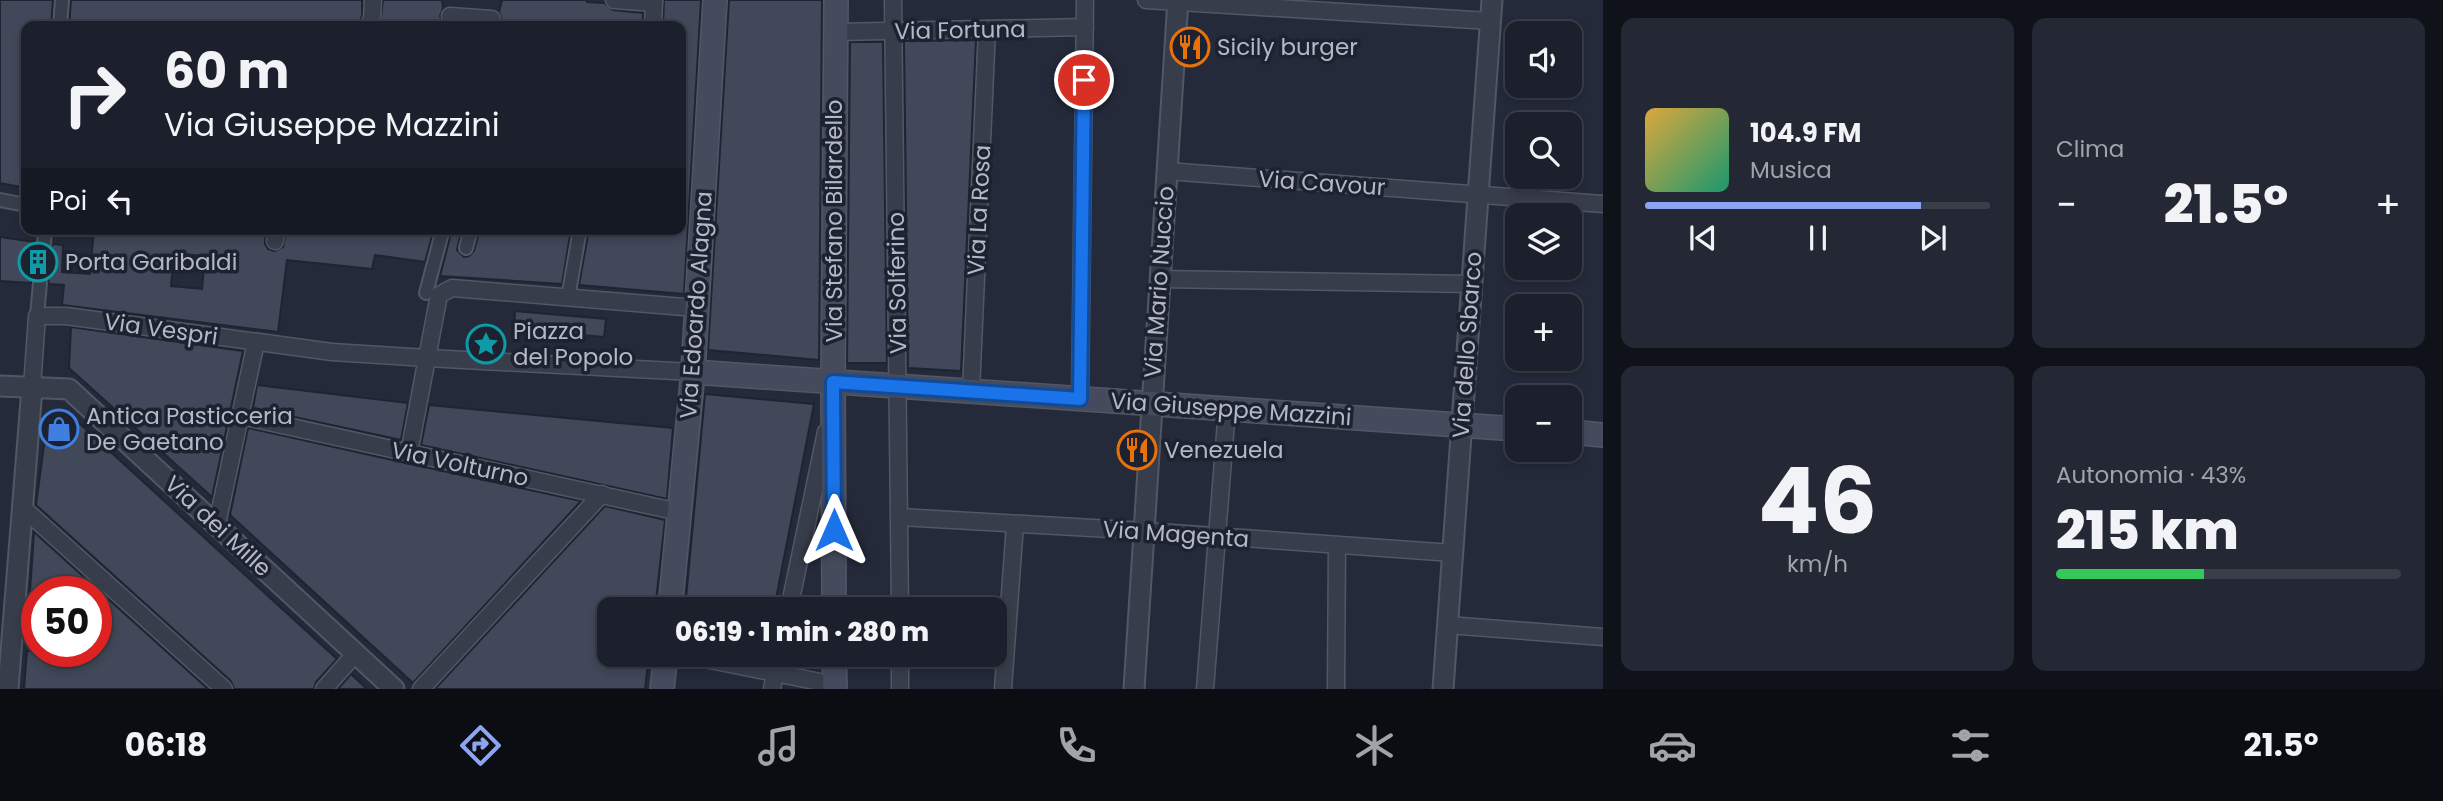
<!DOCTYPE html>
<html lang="it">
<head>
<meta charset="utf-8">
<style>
  :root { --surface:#1b202c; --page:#242834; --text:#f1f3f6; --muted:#a0a3a9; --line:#393e48; --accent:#8ba5f2 }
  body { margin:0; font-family:Poppins,sans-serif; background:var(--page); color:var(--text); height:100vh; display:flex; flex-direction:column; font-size:26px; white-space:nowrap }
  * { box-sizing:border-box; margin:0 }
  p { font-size:23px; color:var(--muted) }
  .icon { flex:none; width:38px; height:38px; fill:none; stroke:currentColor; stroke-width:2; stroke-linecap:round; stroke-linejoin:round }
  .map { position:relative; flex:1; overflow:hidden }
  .side { display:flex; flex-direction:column; gap:18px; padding:18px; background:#0f1218; width:840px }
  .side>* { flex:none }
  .hud { position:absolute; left:21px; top:21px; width:665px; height:214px; border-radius:14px; box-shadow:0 4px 10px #0003,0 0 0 2px var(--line); background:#1b202c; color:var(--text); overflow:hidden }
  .tools { position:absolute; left:1505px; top:21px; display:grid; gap:14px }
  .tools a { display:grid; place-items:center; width:77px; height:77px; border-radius:14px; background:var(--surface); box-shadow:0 4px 10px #0003,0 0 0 2px var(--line); font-size:35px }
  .speed { position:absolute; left:21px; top:576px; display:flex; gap:14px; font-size:35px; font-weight:700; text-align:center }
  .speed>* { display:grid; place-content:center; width:91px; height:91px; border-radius:50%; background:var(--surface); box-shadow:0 4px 10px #0003,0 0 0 2px var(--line); line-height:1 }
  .speed .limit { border:10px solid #d22; background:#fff; color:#111 }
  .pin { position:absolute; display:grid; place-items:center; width:60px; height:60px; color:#fff; margin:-30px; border:4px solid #fff; border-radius:50%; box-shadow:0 2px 7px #0007 }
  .me { position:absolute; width:77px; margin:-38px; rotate:0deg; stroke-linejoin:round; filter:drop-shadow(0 0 5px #0008) }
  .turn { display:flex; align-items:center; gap:24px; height:147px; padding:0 28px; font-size:32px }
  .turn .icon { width:91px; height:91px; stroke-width:2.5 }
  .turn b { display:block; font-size:49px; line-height:60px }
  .then { display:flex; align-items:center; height:66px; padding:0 28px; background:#0003; gap:14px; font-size:26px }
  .big { font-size:52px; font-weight:800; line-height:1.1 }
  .side .tile { flex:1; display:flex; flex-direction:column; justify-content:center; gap:10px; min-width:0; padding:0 24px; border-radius:14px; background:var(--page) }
  .side .dial { align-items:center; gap:0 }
  .dial b { font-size:91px; line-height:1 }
  .song { display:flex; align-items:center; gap:21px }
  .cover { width:84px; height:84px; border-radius:10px; background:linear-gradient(135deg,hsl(40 70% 55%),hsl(160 70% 35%)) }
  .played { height:7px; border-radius:4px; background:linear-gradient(90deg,var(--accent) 80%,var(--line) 80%) }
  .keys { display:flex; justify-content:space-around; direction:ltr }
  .heat { display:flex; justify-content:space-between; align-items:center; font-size:38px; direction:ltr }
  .charge { height:10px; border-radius:5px; background:linear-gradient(90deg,#34c759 43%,var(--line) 0) }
  .side .tiles { flex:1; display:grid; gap:18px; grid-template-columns:repeat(2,1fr) }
  .trip { position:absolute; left:597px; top:597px; width:410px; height:70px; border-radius:14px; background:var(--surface); box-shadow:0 4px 10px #0003,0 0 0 2px var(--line); font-weight:800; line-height:70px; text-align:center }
  .menu { display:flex; height:112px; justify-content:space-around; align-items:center; background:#0b0d12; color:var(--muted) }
  .menu .icon { width:49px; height:49px }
  .menu .current { color:var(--accent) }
  .menu b { font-size:32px; color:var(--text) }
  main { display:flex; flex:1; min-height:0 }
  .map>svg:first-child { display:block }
  .building { fill:#404859; stroke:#1e2431; stroke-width:2; fill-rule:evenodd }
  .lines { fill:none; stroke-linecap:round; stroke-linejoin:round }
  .pedestrian-tunnel { stroke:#393f4f; stroke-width:12; stroke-dasharray:12 6; stroke-linecap:butt }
  .pedestrian-casing { stroke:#525765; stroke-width:16 }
  .minor-casing { stroke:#525765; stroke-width:19 }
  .tertiary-casing { stroke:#525765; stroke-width:23 }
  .secondary-casing { stroke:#525765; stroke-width:26 }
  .pedestrian { stroke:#373d4a; stroke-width:12 }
  .minor { stroke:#373d4a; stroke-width:16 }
  .tertiary { stroke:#373d4a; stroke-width:19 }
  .secondary { stroke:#454b5d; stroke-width:23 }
  .route-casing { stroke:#114b97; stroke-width:18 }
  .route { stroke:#1a73e8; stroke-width:12 }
  .labels { text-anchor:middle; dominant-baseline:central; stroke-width:7; stroke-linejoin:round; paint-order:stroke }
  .street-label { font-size:23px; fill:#b3b7c6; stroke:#1c222f }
  .poi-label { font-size:23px; fill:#b3b7c6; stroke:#1c222f; text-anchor:start }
</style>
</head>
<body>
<main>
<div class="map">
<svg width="1603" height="689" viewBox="0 0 1603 689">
  <rect width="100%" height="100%" fill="#242a3a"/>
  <g class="building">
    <polygon points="0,0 53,0 51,26 26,26 26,188 0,183"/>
    <polygon points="71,0 362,0 362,16 358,26 69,26"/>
    <polygon points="383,0 442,0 443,8 440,16 446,26 380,26"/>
    <polygon points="502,0 587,0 587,2 604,3 613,10 643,13 643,26 499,26 502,20 499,12"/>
    <polygon points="664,0 701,0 684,294 579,285 589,229 681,229 681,26 663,26"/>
    <polygon points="729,0 822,0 819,360 708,350"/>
    <polygon points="976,40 961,371 908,368 904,41"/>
    <polygon points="850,42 883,42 887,363 847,363"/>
    <path d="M94 229H266L265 244 268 249 274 251 283 247 287 229H434L425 262 375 255 372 269 287 260 278 332 62 305 64 285 49 284 48 279 41 274 36 275 31 283 0 281V237L35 242 37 248 43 253 48 251 53 244 63 245 62 272 90 274ZM174 254 205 256 202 289 171 286Z"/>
    <polygon points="452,229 462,229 457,250 464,257 469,256 474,251 480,229 571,229 562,284 440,276"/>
    <polygon points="515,311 606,319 604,337 514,329"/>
    <polygon points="71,327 243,351 212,497 69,368"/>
    <polygon points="257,385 408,403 401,440 253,408"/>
    <polygon points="705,394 814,404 774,609 685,609"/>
    <polygon points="429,405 673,428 667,499 421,445"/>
    <polygon points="67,412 337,659 316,682 314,689 234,689 231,681 36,505 46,430"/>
    <polygon points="248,428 406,463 581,501 413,683 230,515"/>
    <polygon points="605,506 665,520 655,609 609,609 609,654 649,654 645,689 435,689"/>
    <polygon points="34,532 208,689 24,689 27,651 96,651 96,592 30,592"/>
    <polygon points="351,674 367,689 338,689"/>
  </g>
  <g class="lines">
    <polyline class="pedestrian-tunnel" points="40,283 44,244"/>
    <defs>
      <g id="pedestrian">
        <polyline points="60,26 62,0"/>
        <polyline points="0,200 26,205"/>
        <polyline points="44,244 45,229"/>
        <polyline points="466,248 471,229"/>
        <polyline points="426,293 443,229"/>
        <polyline points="568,298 580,229"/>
        <polyline points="37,316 40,283"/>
      </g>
      <g id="minor">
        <polyline points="614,0 654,3"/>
        <polyline points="893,0 900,609"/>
        <polyline points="1146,0 1490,21"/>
        <polyline points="450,16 492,19"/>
        <polyline points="368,26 372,19 373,0"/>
        <polyline points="653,26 654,0"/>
        <polyline points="836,32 1085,27"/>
        <polyline points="1167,171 1603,204"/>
        <polyline points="275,241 277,229"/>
        <polyline points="1159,279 1472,284"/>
        <polyline points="32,388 37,316 66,316 332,352 427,358 439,295 452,288 696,308"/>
        <polyline points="971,391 987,29"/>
        <polyline points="1080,399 1085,0"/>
        <polyline points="241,416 679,512"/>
        <polyline points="409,453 427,358 693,372"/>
        <polyline points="22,507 224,689"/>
        <polyline points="900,517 1145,531 1453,553"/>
        <polyline points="217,524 256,342"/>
        <polyline points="789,609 826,432"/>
        <polyline points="1448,625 1603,637"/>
        <polyline points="680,654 835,685"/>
        <polyline points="324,689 356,653"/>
        <polyline points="421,689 602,494"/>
        <polyline points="772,689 779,654"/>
        <polyline points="900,689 900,654"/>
        <polyline points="1003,689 1015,524"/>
        <polyline points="1205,689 1227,409"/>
        <polyline points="1336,689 1337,545"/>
      </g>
      <g id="tertiary">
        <polyline points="0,386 69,389 394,689"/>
        <polyline points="8,689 32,388"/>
        <polyline points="1134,689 1178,0"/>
        <polyline points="1443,689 1492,0"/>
      </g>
      <g id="secondary">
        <polyline points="693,372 1517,429"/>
        <polyline points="1570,432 1603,435"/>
        <polyline points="670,609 693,372 715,0"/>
        <polyline points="834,609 833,382 836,0"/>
        <polyline points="834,654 835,689"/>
        <polyline points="662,689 666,654"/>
      </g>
    </defs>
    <use href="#pedestrian" class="pedestrian-casing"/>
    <use href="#minor" class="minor-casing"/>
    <use href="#tertiary" class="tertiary-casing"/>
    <use href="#secondary" class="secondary-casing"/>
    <use href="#pedestrian" class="pedestrian"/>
    <use href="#minor" class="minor"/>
    <use href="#tertiary" class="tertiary"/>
    <use href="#secondary" class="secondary"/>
  </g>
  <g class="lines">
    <defs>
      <polyline id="route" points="834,530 833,382 1080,399 1084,80"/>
    </defs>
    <use href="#route" class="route-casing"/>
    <use href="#route" class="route"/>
  </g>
  <defs>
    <symbol id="restaurant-ring" viewBox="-11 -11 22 22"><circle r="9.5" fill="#1c222f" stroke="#e8710a" stroke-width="1.5"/><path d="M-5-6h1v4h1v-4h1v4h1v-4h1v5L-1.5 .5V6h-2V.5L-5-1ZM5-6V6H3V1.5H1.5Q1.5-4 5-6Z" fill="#e8710a"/></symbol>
    <symbol id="building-ring" viewBox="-11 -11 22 22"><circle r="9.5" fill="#1c222f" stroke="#0f9aa8" stroke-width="1.5"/><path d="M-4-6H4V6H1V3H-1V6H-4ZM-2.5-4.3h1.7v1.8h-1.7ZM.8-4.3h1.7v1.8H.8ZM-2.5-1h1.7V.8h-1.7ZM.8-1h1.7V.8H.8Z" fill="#0f9aa8"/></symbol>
    <symbol id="sight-ring" viewBox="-11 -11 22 22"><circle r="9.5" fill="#1c222f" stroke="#0f9aa8" stroke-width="1.5"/><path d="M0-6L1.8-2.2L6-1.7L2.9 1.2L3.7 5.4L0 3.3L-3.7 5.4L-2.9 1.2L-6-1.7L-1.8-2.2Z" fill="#0f9aa8"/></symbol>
    <symbol id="shop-ring" viewBox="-11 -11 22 22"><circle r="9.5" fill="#1c222f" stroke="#3f7fe0" stroke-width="1.5"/><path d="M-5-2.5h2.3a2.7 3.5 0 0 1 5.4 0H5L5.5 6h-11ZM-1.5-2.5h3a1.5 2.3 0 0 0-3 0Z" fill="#3f7fe0"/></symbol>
  </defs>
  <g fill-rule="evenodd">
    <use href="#restaurant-ring" x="1168" y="25" width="44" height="44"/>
    <use href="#building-ring" x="16" y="240" width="44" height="44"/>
    <use href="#sight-ring" x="464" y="322" width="44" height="44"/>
    <use href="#shop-ring" x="37" y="407" width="44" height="44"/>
    <use href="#restaurant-ring" x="1115" y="428" width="44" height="44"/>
  </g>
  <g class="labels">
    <g class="street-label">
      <text transform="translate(960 30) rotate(-1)">Via Fortuna</text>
      <text transform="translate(1322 183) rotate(4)">Via Cavour</text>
      <text transform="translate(979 210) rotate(-87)">Via La Rosa</text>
      <text transform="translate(834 221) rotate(-90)">Via Stefano Bilardello</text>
      <text transform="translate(1159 282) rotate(-86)">Via Mario Nuccio</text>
      <text transform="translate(897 283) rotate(-91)">Via Solferino</text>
      <text transform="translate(696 305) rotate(-86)">Via Edoardo Alagna</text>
      <text transform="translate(161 329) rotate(8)">Via Vespri</text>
      <text transform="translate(1467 345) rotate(-86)">Via dello Sbarco</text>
      <text transform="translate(1231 409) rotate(4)">Via Giuseppe Mazzini</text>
      <text transform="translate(460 464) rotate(12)">Via Volturno</text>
      <text transform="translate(218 526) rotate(43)">Via dei Mille</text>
      <text transform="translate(1176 534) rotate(4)">Via Magenta</text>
    </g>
    <g class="poi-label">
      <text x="1217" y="47">Sicily burger</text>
      <text x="65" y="262">Porta Garibaldi</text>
      <text x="513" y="331">Piazza<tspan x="513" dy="26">del Popolo</tspan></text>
      <text x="86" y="416">Antica Pasticceria<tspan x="86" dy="26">De Gaetano</tspan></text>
      <text x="1164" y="450">Venezuela</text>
    </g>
  </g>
</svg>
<div class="tools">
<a><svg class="icon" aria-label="sound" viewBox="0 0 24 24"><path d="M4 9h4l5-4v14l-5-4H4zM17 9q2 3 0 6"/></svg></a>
<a><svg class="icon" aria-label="search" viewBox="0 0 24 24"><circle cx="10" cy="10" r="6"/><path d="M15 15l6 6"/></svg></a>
<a><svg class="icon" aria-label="layers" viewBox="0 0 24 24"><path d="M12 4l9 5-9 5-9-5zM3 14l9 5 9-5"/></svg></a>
<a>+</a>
<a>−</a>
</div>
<div class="speed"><div class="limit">50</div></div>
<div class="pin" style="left:1084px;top:80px;background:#d93025"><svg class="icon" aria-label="arrive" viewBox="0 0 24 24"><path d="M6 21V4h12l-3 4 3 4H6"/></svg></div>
<svg class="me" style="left:834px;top:530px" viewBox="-20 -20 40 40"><path d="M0-17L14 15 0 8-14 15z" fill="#1a73e8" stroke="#fff" stroke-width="4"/></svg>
<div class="trip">06:19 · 1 min · 280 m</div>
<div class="hud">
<div class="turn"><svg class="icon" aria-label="right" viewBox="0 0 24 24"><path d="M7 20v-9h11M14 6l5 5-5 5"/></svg><div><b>60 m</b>Via Giuseppe Mazzini</div></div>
<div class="then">Poi<svg class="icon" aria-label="left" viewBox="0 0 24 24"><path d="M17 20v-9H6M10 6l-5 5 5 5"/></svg></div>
</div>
</div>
<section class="side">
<div class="tiles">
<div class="tile">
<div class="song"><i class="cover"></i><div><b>104.9 FM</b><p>Musica</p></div></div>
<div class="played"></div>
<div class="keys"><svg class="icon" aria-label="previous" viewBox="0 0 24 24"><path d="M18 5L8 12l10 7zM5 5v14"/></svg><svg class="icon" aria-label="pause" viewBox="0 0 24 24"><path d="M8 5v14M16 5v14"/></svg><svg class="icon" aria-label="next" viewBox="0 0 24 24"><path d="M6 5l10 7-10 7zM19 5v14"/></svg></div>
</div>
<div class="tile"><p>Clima</p>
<div class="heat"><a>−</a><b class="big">21.5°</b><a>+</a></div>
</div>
<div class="tile dial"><b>46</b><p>km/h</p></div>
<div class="tile"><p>Autonomia · 43%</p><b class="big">215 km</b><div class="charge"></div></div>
</div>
</section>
</main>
<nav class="menu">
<b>06:18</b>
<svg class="icon current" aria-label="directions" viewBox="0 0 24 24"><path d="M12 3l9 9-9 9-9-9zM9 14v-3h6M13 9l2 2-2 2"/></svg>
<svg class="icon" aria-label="music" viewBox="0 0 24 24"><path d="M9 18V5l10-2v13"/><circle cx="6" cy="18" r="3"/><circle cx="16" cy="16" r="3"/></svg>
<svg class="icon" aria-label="phone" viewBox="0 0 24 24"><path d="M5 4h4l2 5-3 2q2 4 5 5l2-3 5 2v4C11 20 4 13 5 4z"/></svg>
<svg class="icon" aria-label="climate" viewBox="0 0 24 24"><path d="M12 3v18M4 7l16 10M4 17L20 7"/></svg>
<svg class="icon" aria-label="car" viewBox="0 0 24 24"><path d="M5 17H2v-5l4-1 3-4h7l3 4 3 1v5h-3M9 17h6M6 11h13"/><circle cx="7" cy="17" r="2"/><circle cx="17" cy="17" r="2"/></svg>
<svg class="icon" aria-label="filters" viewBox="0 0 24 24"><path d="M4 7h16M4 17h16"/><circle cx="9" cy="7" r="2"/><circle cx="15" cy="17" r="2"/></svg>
<b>21.5°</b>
</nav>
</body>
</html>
